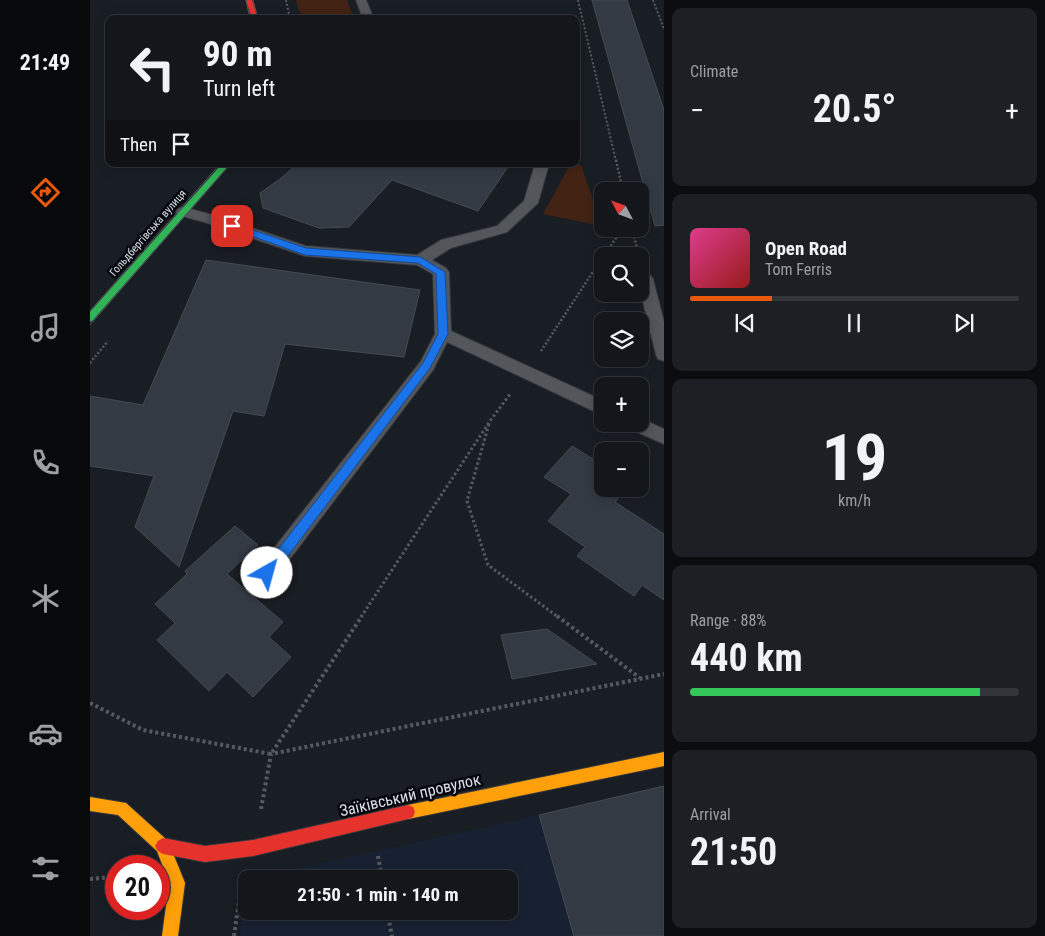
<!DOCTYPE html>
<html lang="en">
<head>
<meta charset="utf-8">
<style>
  :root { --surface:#13161b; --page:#1c1f24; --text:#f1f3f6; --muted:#9d9fa3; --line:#32353a; --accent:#ea580c }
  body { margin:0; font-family:"Roboto Condensed",sans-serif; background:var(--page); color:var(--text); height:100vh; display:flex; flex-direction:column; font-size:19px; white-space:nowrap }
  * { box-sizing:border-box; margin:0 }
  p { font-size:16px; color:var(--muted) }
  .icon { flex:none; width:28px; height:28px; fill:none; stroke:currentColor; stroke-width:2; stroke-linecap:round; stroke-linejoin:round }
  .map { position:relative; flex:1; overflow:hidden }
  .sheet { display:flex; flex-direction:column; gap:8px; padding:8px; background:#0a0c0f; width:381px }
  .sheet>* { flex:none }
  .top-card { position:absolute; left:15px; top:15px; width:475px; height:152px; border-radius:10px; box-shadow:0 2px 12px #0003,0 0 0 1px var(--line); background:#13161b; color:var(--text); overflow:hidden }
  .needle { width:32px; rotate:311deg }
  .controls { position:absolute; left:504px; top:182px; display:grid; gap:10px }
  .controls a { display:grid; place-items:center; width:55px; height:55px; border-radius:10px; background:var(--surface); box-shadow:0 2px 12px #0003,0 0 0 1px var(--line); font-size:25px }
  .speed { position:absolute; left:15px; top:855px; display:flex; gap:10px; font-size:25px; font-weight:700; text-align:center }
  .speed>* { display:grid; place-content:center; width:65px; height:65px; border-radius:50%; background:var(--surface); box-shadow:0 2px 12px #0003,0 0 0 1px var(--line); line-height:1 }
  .speed .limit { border:8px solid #d22; background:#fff; color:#111 }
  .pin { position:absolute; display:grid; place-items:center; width:42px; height:42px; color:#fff; margin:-21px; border-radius:10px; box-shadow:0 2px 8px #0006 }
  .me { position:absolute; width:55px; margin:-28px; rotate:38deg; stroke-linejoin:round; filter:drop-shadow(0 0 4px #0008) }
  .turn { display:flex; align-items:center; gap:18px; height:105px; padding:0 15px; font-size:22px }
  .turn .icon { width:65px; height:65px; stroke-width:2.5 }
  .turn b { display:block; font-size:35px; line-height:42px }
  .then { display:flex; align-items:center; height:48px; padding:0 15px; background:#0003; gap:10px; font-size:19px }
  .big { font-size:38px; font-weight:700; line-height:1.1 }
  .sheet .tile { flex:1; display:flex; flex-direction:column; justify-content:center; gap:8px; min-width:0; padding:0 18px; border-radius:10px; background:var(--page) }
  .sheet .dial { align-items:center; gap:0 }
  .dial b { font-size:65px; line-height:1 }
  .song { display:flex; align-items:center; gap:15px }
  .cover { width:60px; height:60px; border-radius:8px; background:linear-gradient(135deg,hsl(330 70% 55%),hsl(0 70% 35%)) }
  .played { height:5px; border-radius:2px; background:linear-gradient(90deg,var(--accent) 25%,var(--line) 25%) }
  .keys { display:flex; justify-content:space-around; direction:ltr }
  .heat { display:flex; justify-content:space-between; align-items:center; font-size:28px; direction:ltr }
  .charge { height:8px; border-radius:4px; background:linear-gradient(90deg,#34c759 88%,var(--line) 0) }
  .trip { position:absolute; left:148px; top:870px; width:280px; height:50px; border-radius:10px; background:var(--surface); box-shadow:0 2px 12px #0003,0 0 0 1px var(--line); font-weight:700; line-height:50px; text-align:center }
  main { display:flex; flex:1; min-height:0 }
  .dock { display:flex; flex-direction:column; width:90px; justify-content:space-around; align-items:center; background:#08090b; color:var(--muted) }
  .dock .icon { width:35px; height:35px }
  .dock .on { color:var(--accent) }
  .dock b { font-size:22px; color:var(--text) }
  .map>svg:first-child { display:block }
  .built { fill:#182131 }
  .green { fill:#422314 }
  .building { fill:#333a44; stroke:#464b51 }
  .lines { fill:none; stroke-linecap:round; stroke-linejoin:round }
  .lane-casing { stroke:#34373d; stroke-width:2 }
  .fast-casing { stroke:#34373d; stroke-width:2 }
  .slow-casing { stroke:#34373d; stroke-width:2 }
  .jam-casing { stroke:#34373d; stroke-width:2 }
  .path-far3 { stroke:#565a5e; stroke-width:2; stroke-dasharray:2 2; stroke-linecap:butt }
  .path-far2 { stroke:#565a5e; stroke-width:2.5; stroke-dasharray:2 2; stroke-linecap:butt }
  .path-far1 { stroke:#565a5e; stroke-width:3; stroke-dasharray:2.5 2.5; stroke-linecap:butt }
  .path { stroke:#565a5e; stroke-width:4; stroke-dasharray:3 3; stroke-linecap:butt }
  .lane { fill:#53565b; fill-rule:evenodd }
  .fast { fill:#30b455; fill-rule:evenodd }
  .slow { fill:#ff9f0a; fill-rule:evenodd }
  .jam { fill:#e5322d; fill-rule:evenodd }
  .tram { stroke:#51555a; stroke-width:1 }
  .route { fill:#1a73e8; stroke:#114b97 }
  .labels { text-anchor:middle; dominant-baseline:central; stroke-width:5; stroke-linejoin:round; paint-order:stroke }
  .far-street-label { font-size:11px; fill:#dae0e8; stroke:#05070c }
  .near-street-label { font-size:16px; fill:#dae0e8; stroke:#05070c }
</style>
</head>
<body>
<main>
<nav class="dock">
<b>21:49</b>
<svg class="icon on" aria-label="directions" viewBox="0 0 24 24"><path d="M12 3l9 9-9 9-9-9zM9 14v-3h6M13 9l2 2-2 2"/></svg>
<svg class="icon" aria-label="music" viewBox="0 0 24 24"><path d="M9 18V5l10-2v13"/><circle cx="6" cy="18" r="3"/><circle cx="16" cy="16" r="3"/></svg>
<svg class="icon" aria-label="phone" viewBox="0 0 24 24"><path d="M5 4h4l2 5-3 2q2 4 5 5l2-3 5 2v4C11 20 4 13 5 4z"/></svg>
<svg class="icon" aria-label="climate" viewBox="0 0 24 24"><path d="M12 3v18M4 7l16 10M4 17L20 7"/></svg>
<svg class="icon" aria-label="car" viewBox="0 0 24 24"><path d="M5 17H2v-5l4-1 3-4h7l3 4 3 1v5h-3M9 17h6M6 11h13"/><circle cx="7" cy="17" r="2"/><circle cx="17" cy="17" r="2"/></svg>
<svg class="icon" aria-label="filters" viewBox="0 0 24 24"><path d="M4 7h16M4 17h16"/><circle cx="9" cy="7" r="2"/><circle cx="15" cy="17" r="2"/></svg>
</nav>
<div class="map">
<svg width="574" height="936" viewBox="0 0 574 936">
  <rect width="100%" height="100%" fill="#191e24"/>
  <polygon class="built" points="574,788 574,936 150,936 156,883 156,911 419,911 419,879 158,879"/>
  <g class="green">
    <polygon points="206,0 257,0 264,19 212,19"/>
    <polygon points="480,165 491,165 512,226 453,214"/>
  </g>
  <g class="building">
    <polygon points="502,0 537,0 574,110 574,225 565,226"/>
    <polygon points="207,164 420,164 388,211 302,180 259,227 229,228 173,208 170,193 190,179"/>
    <polygon points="116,260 330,290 314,357 195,344 174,416 143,411 89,567 45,527 64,476 0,466 0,396 53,405"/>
    <polygon points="482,446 511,464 512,463 512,489 536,489 525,502 574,534 574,600 552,585 544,596 487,556 495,547 458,521 481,494 454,477"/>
    <polygon points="145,526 168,545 137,574 193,622 179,637 201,657 163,697 137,672 119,691 67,640 85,623 65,604 97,574 95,571"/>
    <polygon points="457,629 507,664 422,679 411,635"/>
    <polygon points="574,786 574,936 484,936 449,815"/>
  </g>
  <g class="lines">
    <defs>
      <g id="lane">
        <polygon points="266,0 276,0 284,19 273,19"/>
        <polygon points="445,164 459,164 448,203 417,232 361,248 342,260 356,268 359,272 361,331 512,400 512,415 357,342 343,370 184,580 177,582 170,580 167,573 170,566 331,361 345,334 343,274 327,265 215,256 114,222 88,215 86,212 88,209 93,207 123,215 216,246 327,255 351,240 407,226 434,201"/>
        <polygon points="555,274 560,275 563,279 574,322 574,361 568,359 566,355 550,290 550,275"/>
        <polygon points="550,418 574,429 574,444 540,429 537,424 550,424"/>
      </g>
      <polygon id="fast" points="132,164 140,164 3,320 0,322 0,312"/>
      <g id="slow">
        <polygon points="574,752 574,766 318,819 313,817 311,812 313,807 318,805"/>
        <polygon points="0,797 36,803 78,841 95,883 88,936 72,936 79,883 67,851 28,815 0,811"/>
      </g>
      <g id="jam">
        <polygon points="156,0 162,0 168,19 162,19"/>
        <polygon points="318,805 323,807 325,812 323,817 318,819 163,856 115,862 73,854 68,851 65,846 68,841 73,838 115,846 163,840"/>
      </g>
    </defs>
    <use href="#lane" class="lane-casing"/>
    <use href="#fast" class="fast-casing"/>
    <use href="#slow" class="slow-casing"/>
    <use href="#jam" class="jam-casing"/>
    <g class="path-far3">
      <polyline points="196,0 200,19"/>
      <polyline points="488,0 526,161"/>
      <polyline points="563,0 574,29"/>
    </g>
    <g class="path-far2">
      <polyline points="526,160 533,191"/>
      <polyline points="542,229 549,256"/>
      <polyline points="514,256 532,229"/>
      <polyline points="451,351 512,258"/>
      <polyline points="0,363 18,341"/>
    </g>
    <g class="path-far1">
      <polyline points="399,424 377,501 398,565 468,617"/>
      <polyline points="271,617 400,421 421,393"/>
    </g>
    <g class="path">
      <polyline points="467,616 550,678"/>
      <polyline points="0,703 53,730 181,754 272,616"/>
      <polyline points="171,809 181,754 574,674"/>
      <polyline points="288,856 292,879"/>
      <polyline points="0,879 26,877"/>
      <polyline points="297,911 302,936"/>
      <polyline points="144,936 151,887"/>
    </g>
    <use href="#lane" class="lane"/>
    <use href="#fast" class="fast"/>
    <use href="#slow" class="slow"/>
    <use href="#jam" class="jam"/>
    <g class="tram">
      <polyline points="156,0 160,19"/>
      <polyline points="163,0 168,19"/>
      <polyline points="0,311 130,164"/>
      <polyline points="0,325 140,164"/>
    </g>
  </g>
  <polygon class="route" points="142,223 216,248 330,257 355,272 358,334 340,368 182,577 177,579 173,577 171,573 173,569 333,363 348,334 346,274 328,263 215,255 139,228 139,224"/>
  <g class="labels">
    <g class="far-street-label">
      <text transform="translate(58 233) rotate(-49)">Гольдбергівська вулиця</text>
    </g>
    <g class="near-street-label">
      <text transform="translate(320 795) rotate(-13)">Заїківський провулок</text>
    </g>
  </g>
</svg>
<div class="controls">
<a><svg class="needle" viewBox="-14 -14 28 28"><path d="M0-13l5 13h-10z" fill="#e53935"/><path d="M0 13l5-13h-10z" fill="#9d9fa3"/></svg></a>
<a><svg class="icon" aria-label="search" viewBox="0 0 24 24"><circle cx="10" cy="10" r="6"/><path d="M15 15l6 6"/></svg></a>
<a><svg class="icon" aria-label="layers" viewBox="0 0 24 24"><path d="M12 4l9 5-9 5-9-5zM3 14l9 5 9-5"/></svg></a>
<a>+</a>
<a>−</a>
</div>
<div class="speed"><div class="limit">20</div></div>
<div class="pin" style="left:142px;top:226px;background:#d93025"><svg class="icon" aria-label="arrive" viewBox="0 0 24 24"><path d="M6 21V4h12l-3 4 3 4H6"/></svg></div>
<svg class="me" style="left:177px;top:573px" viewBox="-20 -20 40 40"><circle r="19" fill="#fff"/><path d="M0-13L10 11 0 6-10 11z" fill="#1a73e8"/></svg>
<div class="trip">21:50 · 1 min · 140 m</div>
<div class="top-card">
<div class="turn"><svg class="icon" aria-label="left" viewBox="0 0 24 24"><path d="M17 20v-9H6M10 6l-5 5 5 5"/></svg><div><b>90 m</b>Turn left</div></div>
<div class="then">Then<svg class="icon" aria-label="arrive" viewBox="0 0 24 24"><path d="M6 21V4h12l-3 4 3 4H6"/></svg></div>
</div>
</div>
<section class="sheet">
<div class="tile"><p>Climate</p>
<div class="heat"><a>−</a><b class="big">20.5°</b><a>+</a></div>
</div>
<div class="tile">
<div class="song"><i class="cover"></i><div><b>Open Road</b><p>Tom Ferris</p></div></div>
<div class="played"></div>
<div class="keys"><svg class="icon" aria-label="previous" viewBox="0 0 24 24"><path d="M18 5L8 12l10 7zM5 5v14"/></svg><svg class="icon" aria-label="pause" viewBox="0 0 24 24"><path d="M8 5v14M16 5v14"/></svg><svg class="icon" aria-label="next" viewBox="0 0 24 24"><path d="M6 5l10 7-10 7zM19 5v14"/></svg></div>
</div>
<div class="tile dial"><b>19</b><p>km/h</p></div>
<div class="tile"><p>Range · 88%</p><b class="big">440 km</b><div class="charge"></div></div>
<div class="tile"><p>Arrival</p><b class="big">21:50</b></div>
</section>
</main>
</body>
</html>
